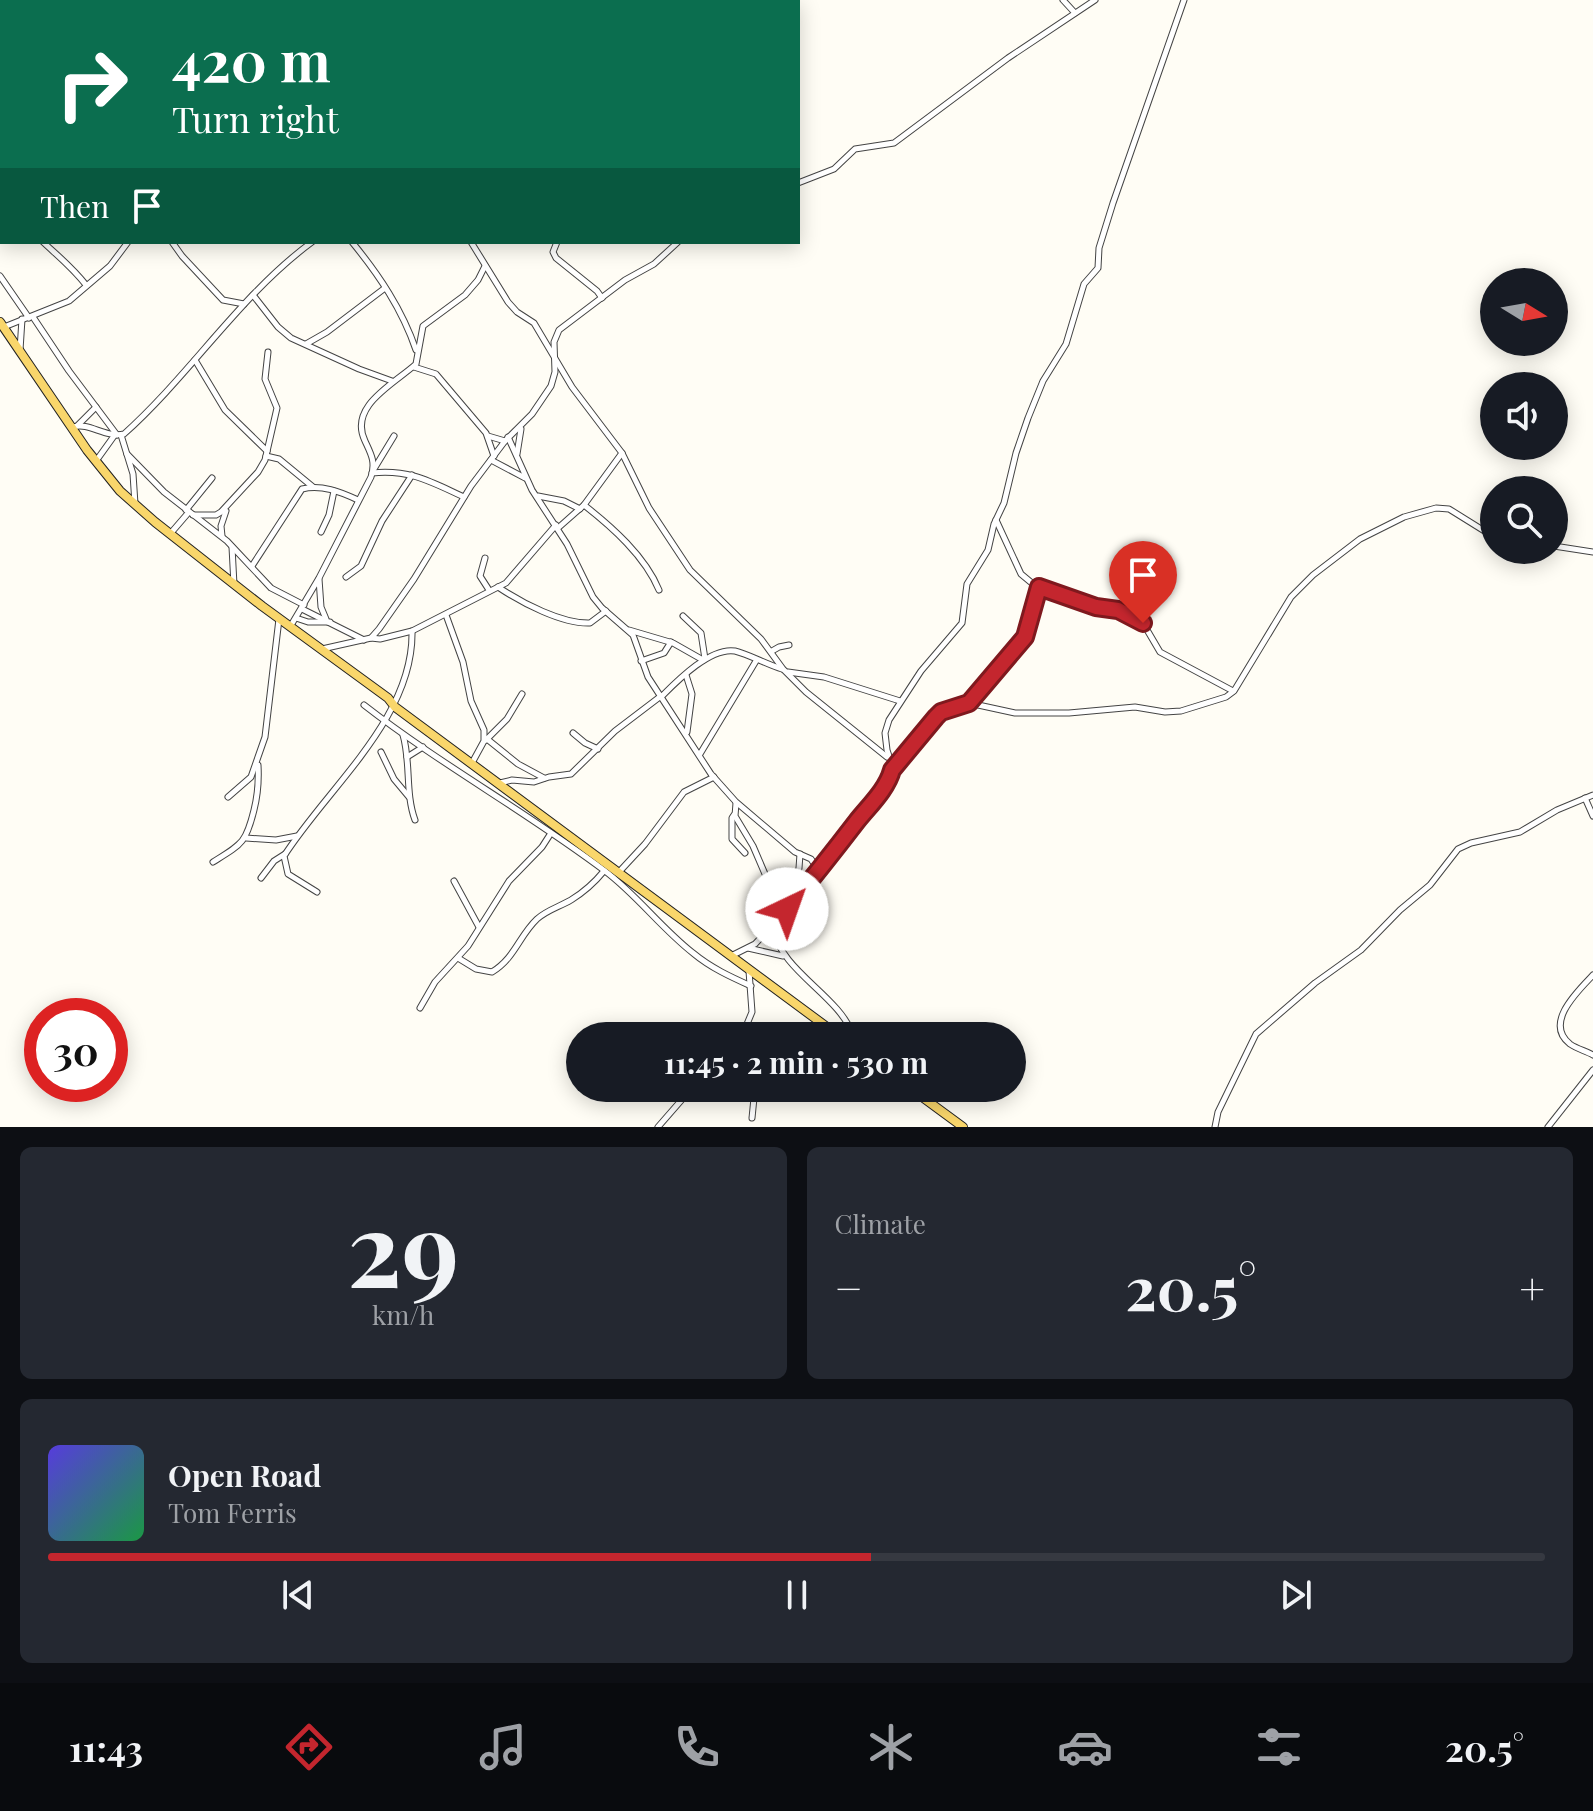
<!DOCTYPE html>
<html lang="en">
<head>
<meta charset="utf-8">
<style>
  :root { --surface:#171b24; --page:#242831; --text:#f1f3f6; --muted:#9ea1a6; --line:#363941; --accent:#c4262e }
  body { margin:0; font-family:"Playfair Display",serif; background:var(--page); color:var(--text); height:100vh; display:flex; flex-direction:column; font-size:30px; white-space:nowrap }
  * { box-sizing:border-box; margin:0 }
  p { font-size:26px; color:var(--muted) }
  .icon { flex:none; width:44px; height:44px; fill:none; stroke:currentColor; stroke-width:2; stroke-linecap:round; stroke-linejoin:round }
  .map { position:relative; height:1127px; overflow:hidden }
  .sheet { display:flex; flex-direction:column; gap:20px; padding:20px; background:#0d0f14; flex:1 }
  .sheet>* { flex:none }
  .top-card { position:absolute; left:0px; top:0px; width:800px; height:244px; box-shadow:0 4px 20px #0003; background:#0b6e4f; color:#fff; overflow:hidden }
  .needle { width:52px; rotate:101deg }
  .controls { position:absolute; left:1480px; top:268px; display:grid; gap:16px }
  .controls a { display:grid; place-items:center; width:88px; height:88px; border-radius:50%; background:var(--surface); box-shadow:0 4px 20px #0003; font-size:40px }
  .speed { position:absolute; left:24px; top:998px; display:flex; gap:16px; font-size:40px; font-weight:700; text-align:center }
  .speed>* { display:grid; place-content:center; width:104px; height:104px; border-radius:50%; background:var(--surface); box-shadow:0 4px 20px #0003; line-height:1 }
  .speed .limit { border:12px solid #d22; background:#fff; color:#111 }
  .pin { position:absolute; display:grid; place-items:center; width:68px; height:68px; color:#fff; margin:-82px -34px; border-radius:50% 50% 50% 0; rotate:-45deg; box-shadow:0 0 8px #0007 }
  .pin .icon { rotate:45deg }
  .me { position:absolute; width:88px; margin:-44px; rotate:42deg; stroke-linejoin:round; filter:drop-shadow(0 0 6px #0008) }
  .turn { display:flex; align-items:center; gap:28px; height:168px; padding:0 40px; font-size:36px }
  .turn .icon { width:104px; height:104px; stroke-width:2.5 }
  .turn b { display:block; font-size:56px; line-height:68px }
  .then { display:flex; align-items:center; height:76px; padding:0 40px; background:#0003; gap:16px; font-size:30px }
  .big { font-size:60px; font-weight:700; line-height:1.1 }
  .sheet .card { flex:1; display:flex; flex-direction:column; justify-content:center; gap:12px; min-width:0; padding:0 28px; border-radius:12px; background:var(--page) }
  .sheet .dial { align-items:center; gap:0 }
  .dial b { font-size:104px; line-height:1 }
  .song { display:flex; align-items:center; gap:24px }
  .cover { width:96px; height:96px; border-radius:12px; background:linear-gradient(135deg,hsl(250 70% 55%),hsl(140 70% 35%)) }
  .played { height:8px; border-radius:4px; background:linear-gradient(90deg,var(--accent) 55%,var(--line) 55%) }
  .keys { display:flex; justify-content:space-around; direction:ltr }
  .heat { display:flex; justify-content:space-between; align-items:center; font-size:44px; direction:ltr }
  .sheet .tiles { flex:1; display:grid; gap:20px; grid-template-columns:1fr 1fr }
  .card:last-child { grid-column:span 2 }
  .trip { position:absolute; left:566px; top:1022px; width:460px; height:80px; border-radius:40px; background:var(--surface); box-shadow:0 4px 20px #0003; font-weight:700; line-height:80px; text-align:center }
  .tabs { display:flex; height:128px; justify-content:space-around; align-items:center; background:#090b0e; color:var(--muted) }
  .tabs .icon { width:56px; height:56px }
  .tabs .selected { color:var(--accent) }
  .tabs b { font-size:36px; color:var(--text) }
  .map>svg:first-child { display:block }
  .lines { fill:none; stroke-linecap:round; stroke-linejoin:round }
  .minor-casing { stroke:#444; stroke-width:7 }
  .primary-casing { stroke:#222; stroke-width:10 }
  .minor { stroke:#fff; stroke-width:5 }
  .primary { stroke:#f9d66b; stroke-width:8 }
  .route-casing { stroke:#7f191e; stroke-width:20 }
  .route { stroke:#c4262e; stroke-width:14 }
</style>
</head>
<body>
<div class="map">
<svg width="1593" height="1127" viewBox="0 0 1593 1127">
  <rect width="100%" height="100%" fill="#fffdf5"/>
  <g class="lines">
    <defs>
      <g id="minor">
        <polyline points="205,0 209,2"/>
        <polyline points="336,0 338,2"/>
        <polyline points="491,0 492,2"/>
        <polyline points="1063,0 1075,13"/>
        <polyline points="262,2 265,0"/>
        <polyline points="561,2 562,0"/>
        <polyline points="607,2 608,0"/>
        <polyline points="674,2 675,0"/>
        <polyline points="798,183 834,169 855,149 894,143 1008,58 1095,0"/>
        <polyline points="0,199 2,197"/>
        <path d="M43 242C58 256 73 268 86 285"/>
        <polyline points="172,242 182,256 223,300 244,304"/>
        <path d="M352 242C379 275 402 309 416 350"/>
        <polyline points="471,242 508,302 517,312 534,323 572,387 622,453 649,508 690,570 761,639 783,669 806,692 887,757"/>
        <polyline points="557,242 553,252 556,258 597,291 602,298"/>
        <polyline points="0,276 29,318"/>
        <polyline points="253,295 278,327 291,338 359,369 392,381"/>
        <polyline points="33,317 69,371 117,435"/>
        <polyline points="4,327 69,301 110,266 128,242"/>
        <polyline points="306,344 327,332 385,288"/>
        <polyline points="20,350 22,319"/>
        <polyline points="195,360 225,410 267,451"/>
        <polyline points="414,367 436,374 486,433 494,456"/>
        <polyline points="78,425 96,407"/>
        <path d="M73 427C90 422 104 438 124 434 191 374 240 295 312 242"/>
        <polyline points="121,435 133,474 135,504"/>
        <polyline points="488,436 505,441"/>
        <polyline points="508,437 532,490 567,544 593,597 602,608 633,635 648,677 711,774 736,802 795,852 811,859 819,871"/>
        <polyline points="127,454 164,492 227,541 271,588 304,605"/>
        <polyline points="517,454 521,429"/>
        <polyline points="266,456 279,459 313,487"/>
        <polyline points="491,460 525,478"/>
        <polyline points="96,461 114,436"/>
        <polyline points="374,469 394,436"/>
        <path d="M372 473C410 469 431 482 464 497"/>
        <polyline points="538,496 564,501 580,509"/>
        <path d="M584 505C612 527 645 556 659 590"/>
        <polyline points="186,510 212,478"/>
        <polyline points="193,515 216,515 221,512 258,472 265,460 277,408 265,379 268,352"/>
        <polyline points="996,520 1021,574 1033,584 1060,596 1096,607 1118,610 1132,615 1143,623 1160,652 1233,691"/>
        <polyline points="558,528 584,505 622,453"/>
        <polyline points="321,532 329,515 334,491"/>
        <polyline points="170,534 189,512"/>
        <polyline points="222,536 221,526 226,511"/>
        <polyline points="1554,546 1593,552"/>
        <polyline points="232,547 234,585"/>
        <polyline points="485,558 480,576 489,590"/>
        <path d="M252 566 302 489C321 484 341 492 358 500"/>
        <polyline points="346,577 361,566 382,521 412,475"/>
        <polyline points="319,579 321,607 326,619"/>
        <path d="M498 587C522 603 562 624 590 623L606 611"/>
        <polyline points="302,609 364,640"/>
        <polyline points="446,615 463,662 471,701 484,730 484,741 472,763"/>
        <polyline points="683,616 701,633 705,659"/>
        <polyline points="296,618 308,622 330,622"/>
        <path d="M290 627 319 578 371 477C376 462 371 454 365 441 348 406 394 384 416 364L423 326 465 295 478 280 485 266"/>
        <polyline points="629,630 673,643 703,660"/>
        <polyline points="371,638 380,639 412,631 506,583 556,525"/>
        <polyline points="322,649 371,638 379,629 414,579 471,486 505,441 532,414 551,386 555,372 554,342 559,330 625,280 654,264 678,242"/>
        <polyline points="772,651 779,647 789,645"/>
        <polyline points="641,661 664,653 671,642"/>
        <polyline points="788,672 824,677 900,701"/>
        <polyline points="686,675 692,694 687,732"/>
        <path d="M661 697C677 681 710 647 735 651 748 654 768 665 782 669"/>
        <polyline points="969,703 1015,713 1069,713 1135,707 1165,712 1181,711 1226,697 1234,691 1291,597 1313,575 1360,539 1404,517 1436,508 1449,509 1494,537"/>
        <path d="M364 705C441 765 527 812 605 871 637 895 661 928 693 953 711 968 731 977 751 986"/>
        <polyline points="573,733 585,743 598,749"/>
        <path d="M403 735C411 762 405 793 415 820"/>
        <polyline points="487,739 518,764 544,778"/>
        <polyline points="486,740 507,719 522,694"/>
        <polyline points="381,752 394,779 409,797"/>
        <polyline points="700,754 756,661"/>
        <polyline points="407,757 423,747"/>
        <polyline points="892,769 941,712 969,703 1025,637 1039,587"/>
        <polyline points="500,783 512,780 534,782 549,777 571,774 615,731 661,696"/>
        <polyline points="228,797 251,777 265,737 279,619"/>
        <polyline points="1585,798 1593,816"/>
        <polyline points="736,803 735,816 753,846 768,881 770,895 764,932"/>
        <polyline points="734,815 732,818 732,839 745,853"/>
        <polyline points="246,838 276,840 297,836"/>
        <path d="M213 862C242 844 246 843 254 810 258 794 259 782 258 765"/>
        <polyline points="619,872 645,844 684,792 714,777"/>
        <polyline points="261,878 274,861 285,854"/>
        <polyline points="454,881 479,927"/>
        <path d="M317 892 288 874 284 856C328 787 414 718 412 631"/>
        <polyline points="787,907 799,868 800,854"/>
        <path d="M772 927C783 974 836 992 854 1036"/>
        <polyline points="748,948 783,956"/>
        <polyline points="731,956 755,944 772,926 815,877 889,779 892,765 887,750 885,733 889,720 921,671 962,623 967,584 988,550 994,524 1004,503 1016,453 1028,418 1043,381 1066,344 1084,284 1098,268 1099,248 1113,203 1184,0"/>
        <path d="M458 958 476 969 492 972C515 958 519 936 537 919 547 910 559 907 571 900 584 892 595 882 604 871"/>
        <path d="M1593 975C1579 990 1543 1023 1570 1044 1577 1049 1586 1051 1593 1055"/>
        <polyline points="420,1008 435,982 468,946 509,881 542,847 551,833"/>
        <polyline points="742,1036 752,1012 749,971"/>
        <polyline points="752,1118 755,1088"/>
        <polyline points="658,1127 692,1088"/>
        <polyline points="1215,1127 1218,1112 1256,1034 1315,983 1361,950 1400,910 1430,885 1458,849 1471,843 1520,832 1557,810 1593,795"/>
        <polyline points="1548,1127 1593,1070"/>
      </g>
      <g id="primary">
        <polyline points="0,322 87,450 120,491 155,522 262,606 388,698 395,707 839,1036"/>
        <polyline points="910,1088 963,1127"/>
      </g>
    </defs>
    <use href="#minor" class="minor-casing"/>
    <use href="#primary" class="primary-casing"/>
    <use href="#minor" class="minor"/>
    <use href="#primary" class="primary"/>
  </g>
  <g class="lines">
    <defs>
      <path id="route" d="M787 909C811 880 834 851 857 821 869 806 887 789 892 770L936 717 941 712 969 703 1025 637 1039 587 1096 607 1118 610 1143 623"/>
    </defs>
    <use href="#route" class="route-casing"/>
    <use href="#route" class="route"/>
  </g>
</svg>
<div class="controls">
<a><svg class="needle" viewBox="-14 -14 28 28"><path d="M0-13l5 13h-10z" fill="#e53935"/><path d="M0 13l5-13h-10z" fill="#9ea1a6"/></svg></a>
<a><svg class="icon" aria-label="sound" viewBox="0 0 24 24"><path d="M4 9h4l5-4v14l-5-4H4zM17 9q2 3 0 6"/></svg></a>
<a><svg class="icon" aria-label="search" viewBox="0 0 24 24"><circle cx="10" cy="10" r="6"/><path d="M15 15l6 6"/></svg></a>
</div>
<div class="speed"><div class="limit">30</div></div>
<div class="pin" style="left:1143px;top:623px;background:#d93025"><svg class="icon" aria-label="arrive" viewBox="0 0 24 24"><path d="M6 21V4h12l-3 4 3 4H6"/></svg></div>
<svg class="me" style="left:787px;top:909px" viewBox="-20 -20 40 40"><circle r="19" fill="#fff"/><path d="M0-13L10 11 0 6-10 11z" fill="#c4262e"/></svg>
<div class="trip">11:45 · 2 min · 530 m</div>
<div class="top-card">
<div class="turn"><svg class="icon" aria-label="right" viewBox="0 0 24 24"><path d="M7 20v-9h11M14 6l5 5-5 5"/></svg><div><b>420 m</b>Turn right</div></div>
<div class="then">Then<svg class="icon" aria-label="arrive" viewBox="0 0 24 24"><path d="M6 21V4h12l-3 4 3 4H6"/></svg></div>
</div>
</div>
<section class="sheet">
<div class="tiles">
<div class="card dial"><b>29</b><p>km/h</p></div>
<div class="card"><p>Climate</p>
<div class="heat"><a>−</a><b class="big">20.5°</b><a>+</a></div>
</div>
<div class="card">
<div class="song"><i class="cover"></i><div><b>Open Road</b><p>Tom Ferris</p></div></div>
<div class="played"></div>
<div class="keys"><svg class="icon" aria-label="previous" viewBox="0 0 24 24"><path d="M18 5L8 12l10 7zM5 5v14"/></svg><svg class="icon" aria-label="pause" viewBox="0 0 24 24"><path d="M8 5v14M16 5v14"/></svg><svg class="icon" aria-label="next" viewBox="0 0 24 24"><path d="M6 5l10 7-10 7zM19 5v14"/></svg></div>
</div>
</div>
</section>
<nav class="tabs">
<b>11:43</b>
<svg class="icon selected" aria-label="directions" viewBox="0 0 24 24"><path d="M12 3l9 9-9 9-9-9zM9 14v-3h6M13 9l2 2-2 2"/></svg>
<svg class="icon" aria-label="music" viewBox="0 0 24 24"><path d="M9 18V5l10-2v13"/><circle cx="6" cy="18" r="3"/><circle cx="16" cy="16" r="3"/></svg>
<svg class="icon" aria-label="phone" viewBox="0 0 24 24"><path d="M5 4h4l2 5-3 2q2 4 5 5l2-3 5 2v4C11 20 4 13 5 4z"/></svg>
<svg class="icon" aria-label="climate" viewBox="0 0 24 24"><path d="M12 3v18M4 7l16 10M4 17L20 7"/></svg>
<svg class="icon" aria-label="car" viewBox="0 0 24 24"><path d="M5 17H2v-5l4-1 3-4h7l3 4 3 1v5h-3M9 17h6M6 11h13"/><circle cx="7" cy="17" r="2"/><circle cx="17" cy="17" r="2"/></svg>
<svg class="icon" aria-label="filters" viewBox="0 0 24 24"><path d="M4 7h16M4 17h16"/><circle cx="9" cy="7" r="2"/><circle cx="15" cy="17" r="2"/></svg>
<b>20.5°</b>
</nav>
</body>
</html>
